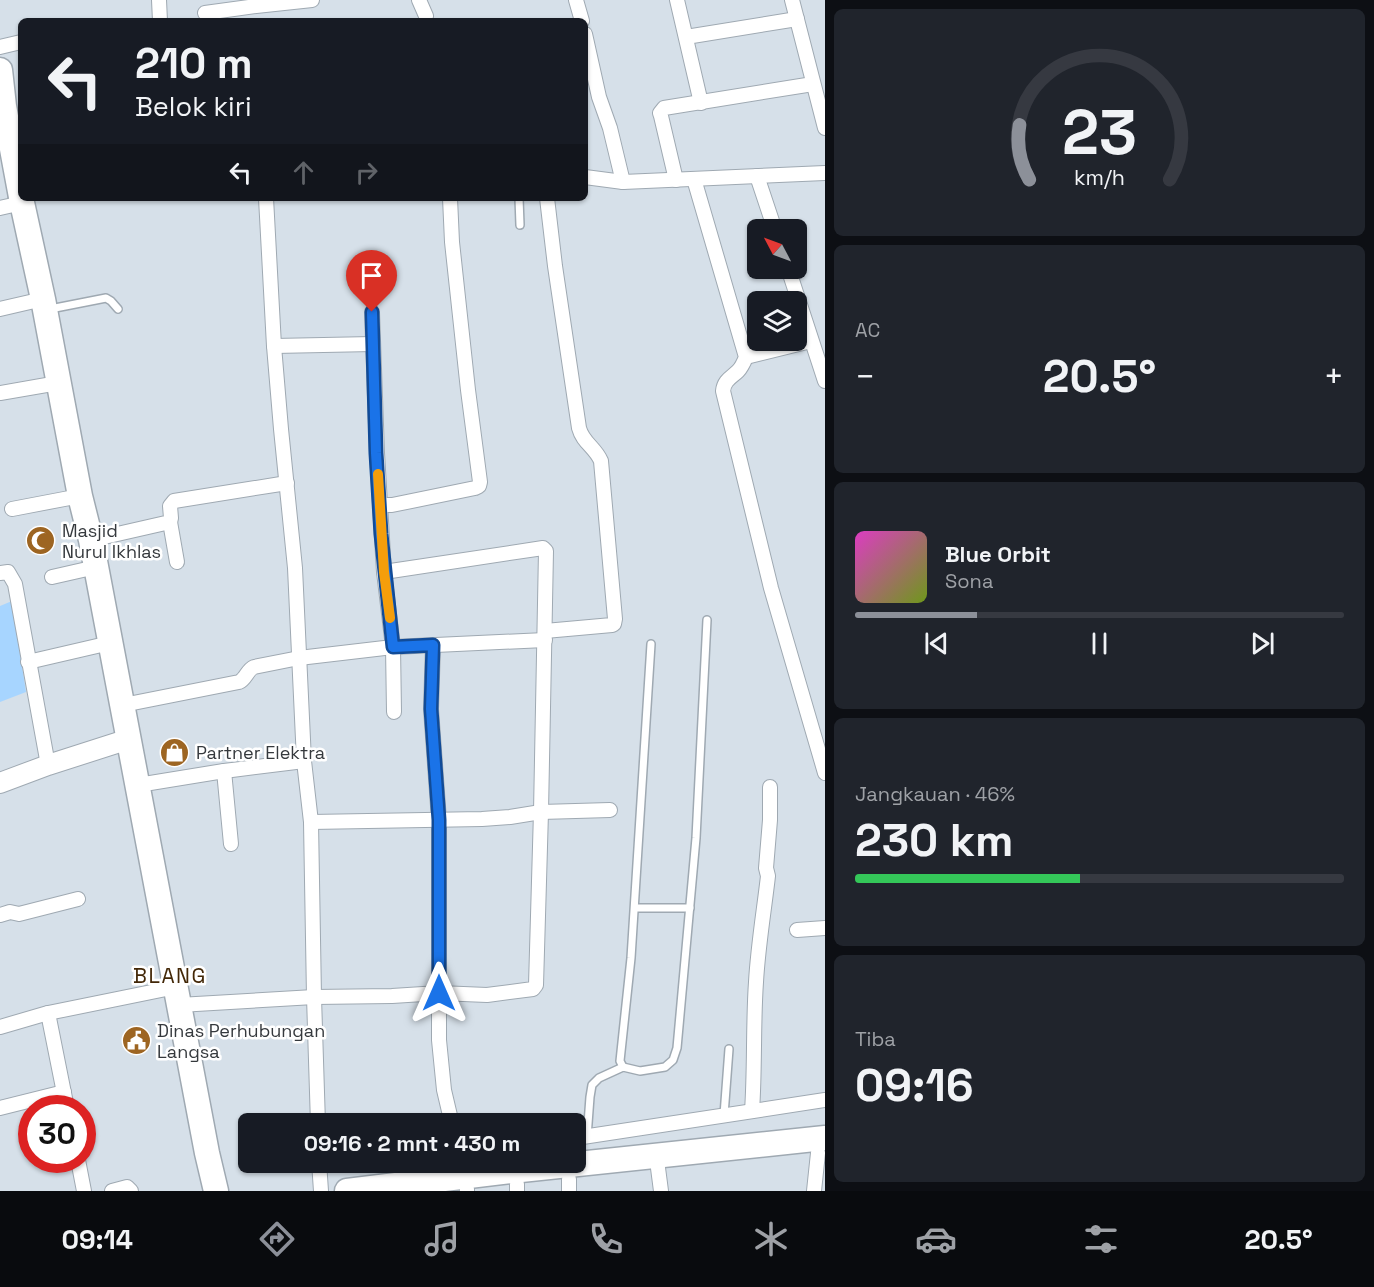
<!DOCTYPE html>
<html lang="id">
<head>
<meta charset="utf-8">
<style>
  :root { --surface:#171b24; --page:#20242c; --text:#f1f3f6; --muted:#9ea1a6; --line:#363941; --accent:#8c9099 }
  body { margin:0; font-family:"Space Grotesk",sans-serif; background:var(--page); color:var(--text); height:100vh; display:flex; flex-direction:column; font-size:22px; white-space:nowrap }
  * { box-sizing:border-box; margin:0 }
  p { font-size:20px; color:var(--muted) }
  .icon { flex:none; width:33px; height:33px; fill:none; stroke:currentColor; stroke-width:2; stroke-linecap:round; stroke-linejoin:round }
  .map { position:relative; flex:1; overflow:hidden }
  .sheet { display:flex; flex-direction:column; gap:9px; padding:9px; background:#0d0f14; width:549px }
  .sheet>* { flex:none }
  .top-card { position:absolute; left:18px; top:18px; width:570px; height:183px; border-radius:9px; box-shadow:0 2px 4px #0004; background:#171b24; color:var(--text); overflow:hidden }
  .needle { width:39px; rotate:311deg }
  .buttons { position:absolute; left:747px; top:219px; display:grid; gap:12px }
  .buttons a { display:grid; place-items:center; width:60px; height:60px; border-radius:9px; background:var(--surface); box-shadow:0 2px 4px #0004; font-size:30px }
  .speed { position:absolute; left:18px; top:1095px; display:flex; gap:12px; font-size:30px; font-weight:700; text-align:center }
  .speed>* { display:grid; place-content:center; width:78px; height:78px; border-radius:50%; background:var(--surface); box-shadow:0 2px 4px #0004; line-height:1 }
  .speed .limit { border:9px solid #d22; background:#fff; color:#111 }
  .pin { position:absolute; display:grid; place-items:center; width:51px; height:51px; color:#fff; margin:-62px -26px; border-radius:50% 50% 50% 0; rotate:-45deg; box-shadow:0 0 6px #0007 }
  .pin .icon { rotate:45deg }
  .me { position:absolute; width:66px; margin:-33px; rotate:0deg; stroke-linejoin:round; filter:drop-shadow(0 0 4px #0008) }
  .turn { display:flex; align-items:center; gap:21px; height:126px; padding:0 18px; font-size:27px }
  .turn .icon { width:78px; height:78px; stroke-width:2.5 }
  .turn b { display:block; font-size:42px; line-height:51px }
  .lanes { display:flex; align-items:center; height:57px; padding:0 18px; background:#0003; justify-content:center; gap:30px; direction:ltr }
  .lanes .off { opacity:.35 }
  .big { font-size:45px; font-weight:700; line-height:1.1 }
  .sheet .widget { flex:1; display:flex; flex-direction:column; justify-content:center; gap:9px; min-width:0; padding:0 21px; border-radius:9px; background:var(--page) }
  .sheet .dial { align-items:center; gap:0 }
  .dial svg { height:156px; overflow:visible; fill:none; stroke:var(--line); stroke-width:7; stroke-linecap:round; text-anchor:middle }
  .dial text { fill:var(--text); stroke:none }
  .song { display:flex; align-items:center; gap:18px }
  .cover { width:72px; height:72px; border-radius:9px; background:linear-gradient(135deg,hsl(310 70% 55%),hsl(80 70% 35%)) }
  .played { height:6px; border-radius:3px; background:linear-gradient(90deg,var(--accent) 25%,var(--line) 25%) }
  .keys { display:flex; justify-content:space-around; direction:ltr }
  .heat { display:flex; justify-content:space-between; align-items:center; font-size:33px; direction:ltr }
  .charge { height:9px; border-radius:4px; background:linear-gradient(90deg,#34c759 46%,var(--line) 0) }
  .trip { position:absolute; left:238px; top:1113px; width:348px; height:60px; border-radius:9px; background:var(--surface); box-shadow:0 2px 4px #0004; font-weight:700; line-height:60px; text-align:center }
  .menu { display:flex; height:96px; justify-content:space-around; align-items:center; background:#090b0e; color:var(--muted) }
  .menu .icon { width:42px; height:42px }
  .menu .current { color:var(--accent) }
  .menu b { font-size:27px; color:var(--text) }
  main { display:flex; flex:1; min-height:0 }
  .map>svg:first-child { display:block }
  .green { fill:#a7d5ff }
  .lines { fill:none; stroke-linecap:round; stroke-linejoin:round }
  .lane-casing { stroke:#9fa9b2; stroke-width:10 }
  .street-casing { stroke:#9fa9b2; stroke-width:16 }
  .secondary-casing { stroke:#9fa9b2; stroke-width:22 }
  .highway-casing { stroke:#9fa9b2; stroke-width:27 }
  .lane { stroke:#fff; stroke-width:7 }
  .street { stroke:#fff; stroke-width:14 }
  .secondary { stroke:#fff; stroke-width:20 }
  .highway { stroke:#fff; stroke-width:24 }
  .route-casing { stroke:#114b97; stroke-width:15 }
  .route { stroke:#1a73e8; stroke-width:10 }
  .slow { stroke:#f59e0b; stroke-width:10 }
  .labels { text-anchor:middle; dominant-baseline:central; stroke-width:5; stroke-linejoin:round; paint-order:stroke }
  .poi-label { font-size:18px; fill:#35393d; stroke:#fff; text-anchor:start }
  .quarter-label { font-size:21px; letter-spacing:1.5px; fill:#422707; stroke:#fff }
</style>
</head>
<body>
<main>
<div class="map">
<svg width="825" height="1191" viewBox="0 0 825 1191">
  <rect width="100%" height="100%" fill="#d6e0e9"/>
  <polygon class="green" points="12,601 26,692 0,702 0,606"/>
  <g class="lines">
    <defs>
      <g id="lane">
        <polyline points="519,198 520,225"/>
        <polyline points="50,309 106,298 111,301 118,309"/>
        <polyline points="635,908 690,908"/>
        <polyline points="623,1067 620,1061 631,958 651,644"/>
        <polyline points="724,1115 729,1049"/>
        <polyline points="587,1137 590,1097 592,1085 599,1078 623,1067 640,1071 665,1067 673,1060 677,1048 696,838 707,620"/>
      </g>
      <g id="street">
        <polyline points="159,0 160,21"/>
        <polyline points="419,0 426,16"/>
        <polyline points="576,0 582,21"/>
        <polyline points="677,0 701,103"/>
        <polyline points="792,0 825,128"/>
        <polyline points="205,13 256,6 312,0"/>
        <polyline points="585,34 599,97 610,128 623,182"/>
        <polyline points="686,37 797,19"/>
        <polyline points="0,47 21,42"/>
        <polyline points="757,176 775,230"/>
        <polyline points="585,177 623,182 825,173"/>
        <path d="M694 179 746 357C744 362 742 367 738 371 732 377 724 380 723 391L771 588 825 773"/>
        <polyline points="676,180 661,116 660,113 664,108 813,84"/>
        <polyline points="266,198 274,346 281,429 295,568 304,761 311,822 314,997 318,1124"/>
        <polyline points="0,208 22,203"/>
        <polyline points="788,268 825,381"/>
        <polyline points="0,309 43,299"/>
        <polyline points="372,312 377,453 384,572 393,647 394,712"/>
        <polyline points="274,346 373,344"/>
        <polyline points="746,357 811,341"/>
        <polyline points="0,393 58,383"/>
        <polyline points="380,505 392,505 475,488 479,486 480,482 468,390 452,242 450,198"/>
        <polyline points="12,509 80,496"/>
        <polyline points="170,522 177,562"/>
        <polyline points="91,540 170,522 171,518 170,506 174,501 287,483"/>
        <polyline points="0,573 8,572 15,584 48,765"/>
        <polyline points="52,577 96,567"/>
        <path d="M545 631 612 625 614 624 615 619 601 461C595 447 583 443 579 428L555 266 547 198"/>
        <polyline points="433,645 431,709 439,820 439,1040 444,1090 452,1124"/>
        <polyline points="28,662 110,643"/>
        <path d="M123 705 239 682C246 679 247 670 254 667L299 658 393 647 545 640"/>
        <polyline points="224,771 231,844"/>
        <polyline points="138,785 224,771 304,761"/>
        <polyline points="311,822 482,819 510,817 541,812 610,810"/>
        <polyline points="0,915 10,912 19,914 78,899"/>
        <polyline points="797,930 825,928"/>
        <polyline points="179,1005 314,997 392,996 439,993 487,995 533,989 536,985 541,812 546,551 543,548 384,572"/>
        <polyline points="48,1013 67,1108"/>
        <polyline points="0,1027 48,1013 176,987"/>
        <polyline points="0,1108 64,1092"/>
        <path d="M752 1111C755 1068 753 1025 756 982 758 946 764 911 768 876L766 868 770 820V787"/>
        <polyline points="576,1138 825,1100"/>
        <polyline points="78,1160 84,1191"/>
        <polyline points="319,1162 321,1191"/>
        <polyline points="658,1168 661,1191"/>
        <polyline points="569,1179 569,1191"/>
        <polyline points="517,1184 517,1191"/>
        <polyline points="467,1189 467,1191"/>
        <polyline points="112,1191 127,1187 131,1191"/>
        <polyline points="814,1191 818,1153"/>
      </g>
      <polyline id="secondary" points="0,783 48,765 129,739"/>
      <g id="highway">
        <polyline points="0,70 4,106 21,197"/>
        <polyline points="21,198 43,299 80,496 91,540 207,1153 216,1191"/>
        <polyline points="347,1191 502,1172 825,1138"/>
      </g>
    </defs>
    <use href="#lane" class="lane-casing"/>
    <use href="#street" class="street-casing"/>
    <use href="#secondary" class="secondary-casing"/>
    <use href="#highway" class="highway-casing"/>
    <use href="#lane" class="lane"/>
    <use href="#street" class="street"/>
    <use href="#secondary" class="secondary"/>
    <use href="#highway" class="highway"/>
  </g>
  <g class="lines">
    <defs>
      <polyline id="route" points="372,312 376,453 381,534 393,647 433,645 431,709 439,820 439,993"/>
    </defs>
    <use href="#route" class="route-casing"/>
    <use href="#route" class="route"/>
    <polyline class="slow" points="378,474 384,572 390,618"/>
  </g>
  <defs>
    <symbol id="mosque-disc" viewBox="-11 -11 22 22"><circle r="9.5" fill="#9d6522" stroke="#fff"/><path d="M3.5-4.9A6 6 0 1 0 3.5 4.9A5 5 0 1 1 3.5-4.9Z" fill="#fff"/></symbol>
    <symbol id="shop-disc" viewBox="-11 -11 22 22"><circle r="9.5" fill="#9d6522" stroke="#fff"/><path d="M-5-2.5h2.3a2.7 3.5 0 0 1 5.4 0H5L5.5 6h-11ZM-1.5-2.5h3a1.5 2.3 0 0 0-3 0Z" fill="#fff"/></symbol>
    <symbol id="civic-disc" viewBox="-11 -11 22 22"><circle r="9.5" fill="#9d6522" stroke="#fff"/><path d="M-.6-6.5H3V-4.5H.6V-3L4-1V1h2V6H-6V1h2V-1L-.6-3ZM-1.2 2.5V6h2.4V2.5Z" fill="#fff"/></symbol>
  </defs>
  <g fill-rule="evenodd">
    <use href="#mosque-disc" x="24" y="524" width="33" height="33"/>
    <use href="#shop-disc" x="158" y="736" width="33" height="33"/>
    <use href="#civic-disc" x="120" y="1024" width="33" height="33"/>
  </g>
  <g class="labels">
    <g class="poi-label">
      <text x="62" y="530">Masjid<tspan x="62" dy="21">Nurul Ikhlas</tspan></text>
      <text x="196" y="752">Partner Elektra</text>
      <text x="157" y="1030">Dinas Perhubungan<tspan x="157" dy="21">Langsa</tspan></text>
    </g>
    <g class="quarter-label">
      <text x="170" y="975">BLANG</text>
    </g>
  </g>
</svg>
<div class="buttons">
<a><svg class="needle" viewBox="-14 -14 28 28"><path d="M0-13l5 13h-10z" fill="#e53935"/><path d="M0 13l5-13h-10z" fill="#9ea1a6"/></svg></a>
<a><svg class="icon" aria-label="layers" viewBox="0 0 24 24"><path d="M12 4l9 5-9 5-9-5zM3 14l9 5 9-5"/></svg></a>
</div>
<div class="speed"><div class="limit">30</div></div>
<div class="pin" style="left:372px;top:312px;background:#d93025"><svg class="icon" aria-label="arrive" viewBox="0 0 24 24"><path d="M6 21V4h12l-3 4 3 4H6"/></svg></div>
<svg class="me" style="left:439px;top:993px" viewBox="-20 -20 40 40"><path d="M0-17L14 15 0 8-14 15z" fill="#1a73e8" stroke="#fff" stroke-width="4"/></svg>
<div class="trip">09:16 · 2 mnt · 430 m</div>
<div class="top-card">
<div class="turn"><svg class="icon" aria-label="left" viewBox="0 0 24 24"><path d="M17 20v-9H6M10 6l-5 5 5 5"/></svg><div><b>210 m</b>Belok kiri</div></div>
<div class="lanes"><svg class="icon" aria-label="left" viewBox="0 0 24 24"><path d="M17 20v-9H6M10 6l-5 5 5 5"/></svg><svg class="icon off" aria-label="ahead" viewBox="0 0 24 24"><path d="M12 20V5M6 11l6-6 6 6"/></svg><svg class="icon off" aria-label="right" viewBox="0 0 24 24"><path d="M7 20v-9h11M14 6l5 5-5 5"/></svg></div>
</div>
</div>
<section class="sheet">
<div class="widget dial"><svg viewBox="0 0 100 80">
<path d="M14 69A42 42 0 1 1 86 69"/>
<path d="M14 69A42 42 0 0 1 9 41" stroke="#8c9099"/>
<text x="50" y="56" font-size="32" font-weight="700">23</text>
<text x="50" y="72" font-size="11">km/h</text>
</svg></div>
<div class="widget"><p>AC</p>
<div class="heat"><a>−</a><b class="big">20.5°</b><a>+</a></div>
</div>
<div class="widget">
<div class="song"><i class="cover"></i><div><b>Blue Orbit</b><p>Sona</p></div></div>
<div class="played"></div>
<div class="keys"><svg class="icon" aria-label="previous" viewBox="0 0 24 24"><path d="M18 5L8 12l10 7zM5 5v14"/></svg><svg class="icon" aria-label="pause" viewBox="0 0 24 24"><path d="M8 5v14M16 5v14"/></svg><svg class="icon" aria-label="next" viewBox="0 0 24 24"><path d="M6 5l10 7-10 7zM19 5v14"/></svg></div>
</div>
<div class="widget"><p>Jangkauan · 46%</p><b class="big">230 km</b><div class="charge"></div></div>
<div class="widget"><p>Tiba</p><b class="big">09:16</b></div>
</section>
</main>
<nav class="menu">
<b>09:14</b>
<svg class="icon current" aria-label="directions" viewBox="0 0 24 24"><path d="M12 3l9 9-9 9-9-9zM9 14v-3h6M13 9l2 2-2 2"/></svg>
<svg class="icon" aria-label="music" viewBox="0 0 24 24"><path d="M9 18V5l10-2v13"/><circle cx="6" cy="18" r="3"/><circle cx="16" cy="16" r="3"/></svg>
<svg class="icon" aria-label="phone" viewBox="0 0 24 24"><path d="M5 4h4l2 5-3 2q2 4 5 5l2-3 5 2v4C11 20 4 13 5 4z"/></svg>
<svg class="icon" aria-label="climate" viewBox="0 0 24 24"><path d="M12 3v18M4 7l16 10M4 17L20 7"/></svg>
<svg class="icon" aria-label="car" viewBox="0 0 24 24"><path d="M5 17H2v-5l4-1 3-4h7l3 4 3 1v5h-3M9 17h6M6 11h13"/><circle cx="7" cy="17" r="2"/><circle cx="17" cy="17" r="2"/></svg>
<svg class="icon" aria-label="filters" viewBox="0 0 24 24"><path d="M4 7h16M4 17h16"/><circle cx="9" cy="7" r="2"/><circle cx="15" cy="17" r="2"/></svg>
<b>20.5°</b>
</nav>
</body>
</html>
